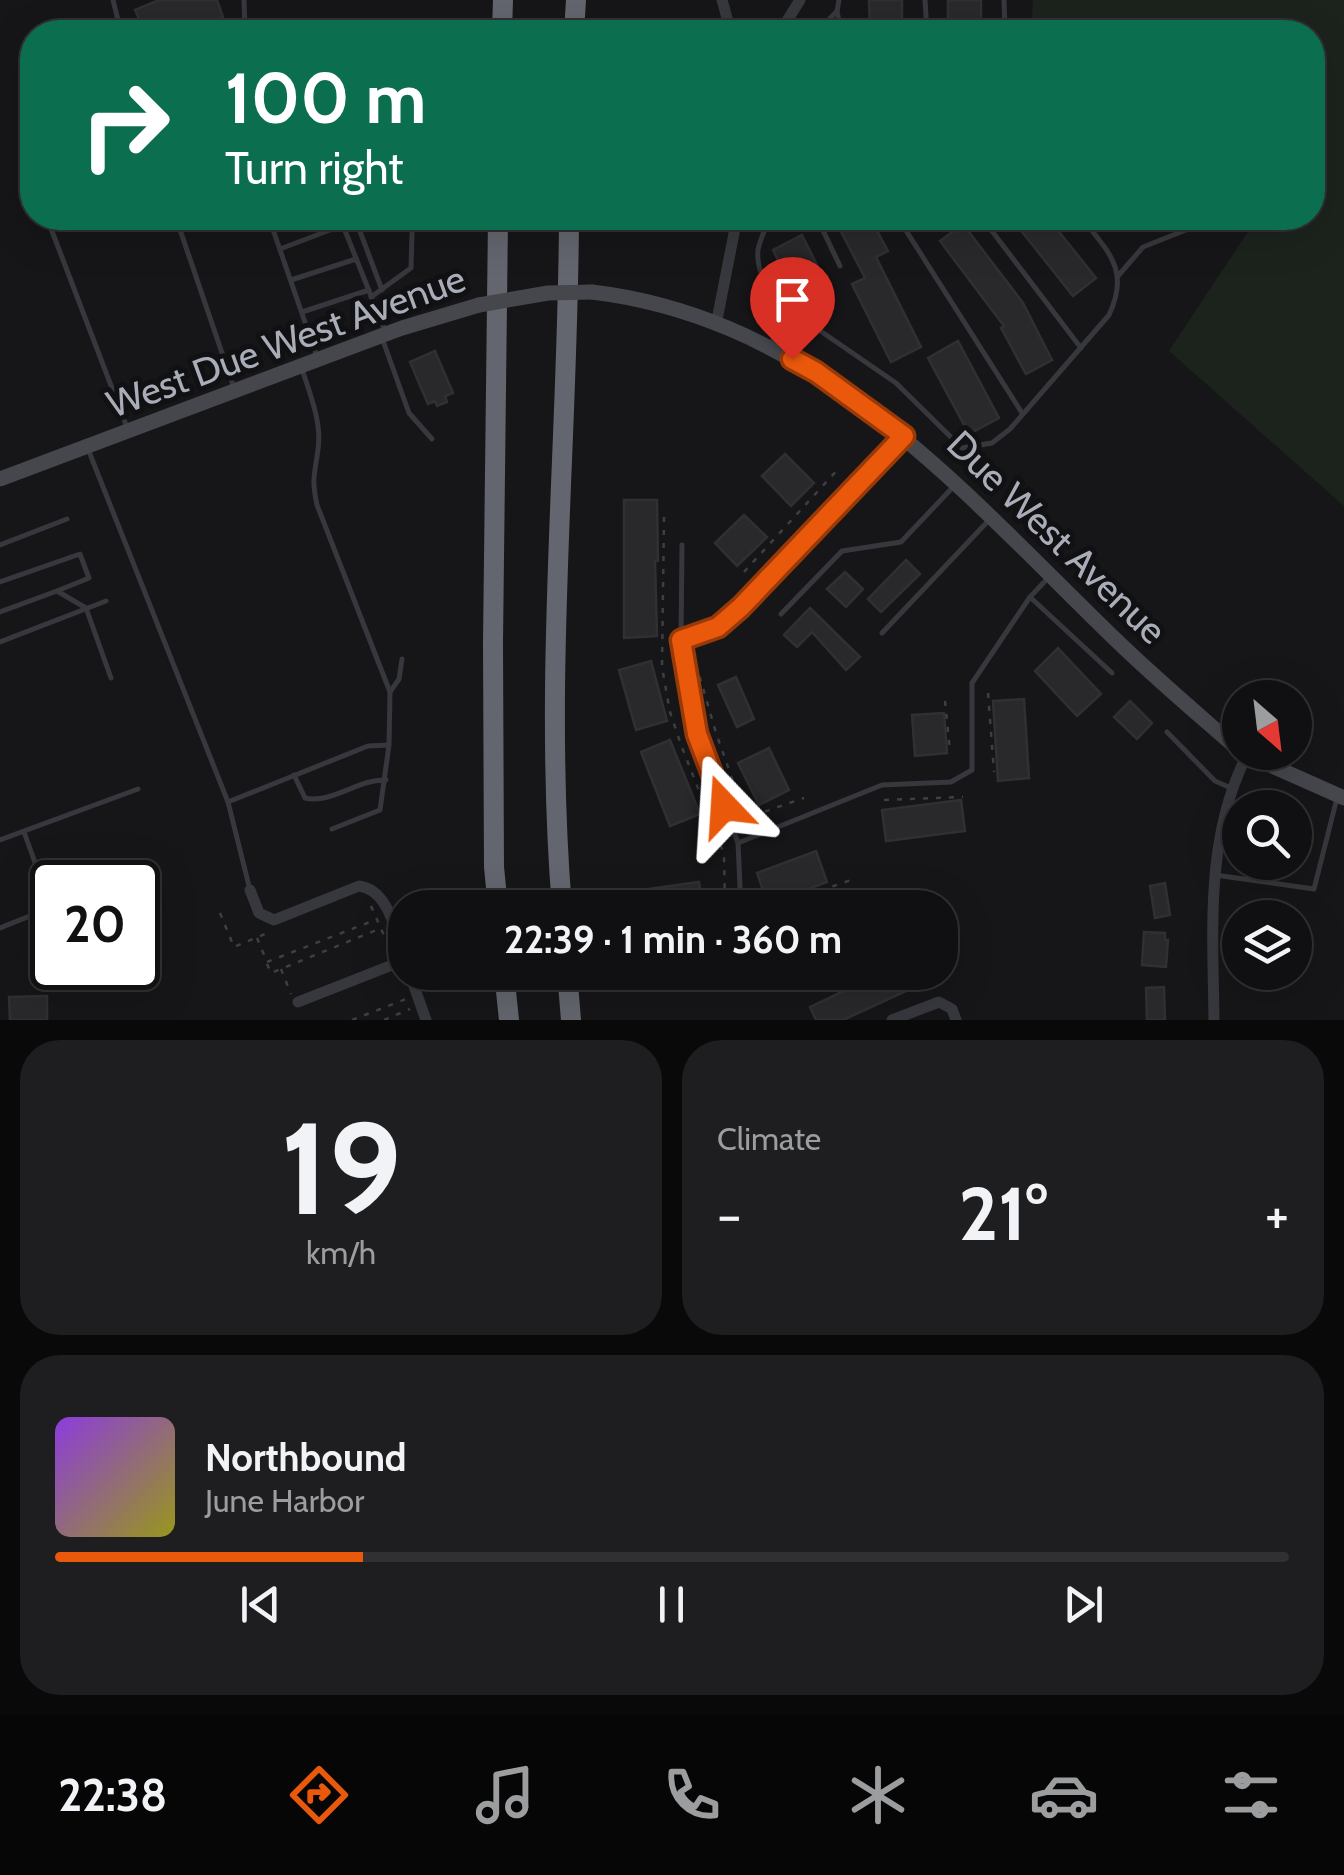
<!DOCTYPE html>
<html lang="en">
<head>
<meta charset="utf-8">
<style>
  :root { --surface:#101012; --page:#1e1e20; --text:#f1f3f6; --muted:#9c9d9f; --line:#303032; --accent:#ea580c }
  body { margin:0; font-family:Cabin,sans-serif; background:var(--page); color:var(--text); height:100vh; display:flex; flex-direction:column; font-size:38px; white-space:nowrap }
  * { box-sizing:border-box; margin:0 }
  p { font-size:32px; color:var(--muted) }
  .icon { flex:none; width:55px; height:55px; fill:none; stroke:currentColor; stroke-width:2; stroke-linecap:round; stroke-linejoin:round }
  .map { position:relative; height:1020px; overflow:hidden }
  .drawer { display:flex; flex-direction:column; gap:20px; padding:20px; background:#09090a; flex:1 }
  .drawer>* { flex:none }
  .top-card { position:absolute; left:20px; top:20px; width:1305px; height:210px; border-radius:40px; box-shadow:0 10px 40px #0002,0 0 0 2px var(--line); background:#0b6e4f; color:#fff; overflow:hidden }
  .needle { width:65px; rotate:152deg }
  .tools { position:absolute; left:1222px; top:680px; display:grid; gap:20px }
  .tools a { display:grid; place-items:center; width:90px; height:90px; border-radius:50%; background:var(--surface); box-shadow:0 10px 40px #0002,0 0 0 2px var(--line); font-size:50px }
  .speed { position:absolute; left:30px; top:860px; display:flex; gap:20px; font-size:50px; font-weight:700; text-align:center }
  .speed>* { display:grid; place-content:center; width:130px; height:130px; border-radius:50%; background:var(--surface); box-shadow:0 10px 40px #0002,0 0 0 2px var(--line); line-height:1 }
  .speed .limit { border:5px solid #111; border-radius:15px; background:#fff; color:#111 }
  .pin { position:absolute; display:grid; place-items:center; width:85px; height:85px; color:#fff; margin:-102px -42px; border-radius:50% 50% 50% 0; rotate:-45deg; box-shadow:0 0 10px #0007 }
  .pin .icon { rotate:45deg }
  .me { position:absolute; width:110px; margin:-55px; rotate:340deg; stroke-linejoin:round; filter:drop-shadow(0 0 8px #0008) }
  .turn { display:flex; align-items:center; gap:35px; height:210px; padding:0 40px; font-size:45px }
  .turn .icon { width:130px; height:130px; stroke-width:2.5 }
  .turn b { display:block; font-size:70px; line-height:85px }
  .big { font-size:75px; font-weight:800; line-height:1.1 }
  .drawer .card { flex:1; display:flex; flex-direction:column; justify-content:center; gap:15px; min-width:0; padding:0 35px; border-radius:40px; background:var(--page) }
  .drawer .dial { align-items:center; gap:0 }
  .dial b { font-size:130px; line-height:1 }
  .song { display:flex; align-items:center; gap:30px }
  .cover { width:120px; height:120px; border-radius:15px; background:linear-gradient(135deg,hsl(270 70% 55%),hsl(60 70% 35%)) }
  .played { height:10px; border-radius:5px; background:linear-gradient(90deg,var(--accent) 25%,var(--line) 25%) }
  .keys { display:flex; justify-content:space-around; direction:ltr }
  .heat { display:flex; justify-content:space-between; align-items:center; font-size:55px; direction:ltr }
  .drawer .tiles { flex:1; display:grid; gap:20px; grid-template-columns:1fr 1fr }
  .card:last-child { grid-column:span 2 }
  .trip { position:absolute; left:388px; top:890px; width:570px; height:100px; border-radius:40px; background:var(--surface); box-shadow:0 10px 40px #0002,0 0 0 2px var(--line); font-weight:800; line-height:100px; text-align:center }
  .tabs { display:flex; height:160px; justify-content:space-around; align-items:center; background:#060607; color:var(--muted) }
  .tabs .icon { width:70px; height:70px }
  .tabs .current { color:var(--accent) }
  .tabs b { font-size:45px; color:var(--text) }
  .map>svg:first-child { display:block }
  .green { fill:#1c231d }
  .building { fill:#29292c; stroke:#303034; stroke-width:2.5 }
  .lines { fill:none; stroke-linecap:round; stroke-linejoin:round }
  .path { stroke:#3d3f44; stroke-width:2.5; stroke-dasharray:5 8; stroke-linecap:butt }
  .service { stroke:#37383d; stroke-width:5 }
  .minor { stroke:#37383d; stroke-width:11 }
  .secondary { stroke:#45474d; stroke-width:15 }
  .motorway { stroke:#63666e; stroke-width:20 }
  .secondary-bridge { stroke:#45474d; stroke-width:15 }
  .route-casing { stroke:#983908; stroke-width:25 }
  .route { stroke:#ea580c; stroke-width:18 }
  .labels { text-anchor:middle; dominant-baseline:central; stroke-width:10; stroke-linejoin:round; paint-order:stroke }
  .street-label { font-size:38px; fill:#a8adb8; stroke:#111113 }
</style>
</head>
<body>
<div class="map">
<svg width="1344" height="1020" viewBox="0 0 1344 1020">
  <rect width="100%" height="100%" fill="#161618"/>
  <polygon class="green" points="1033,0 1344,0 1344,506 1169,351 1257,218 1312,218 1312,32 1031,32"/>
  <g class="building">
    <polygon points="159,0 217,0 223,17 185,32 145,32 135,10"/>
    <polygon points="869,0 902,0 902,32 870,32"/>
    <rect x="948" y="0" width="33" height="32"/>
    <polygon points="834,218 870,218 888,251 876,257 921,347 891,362 852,284 865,278"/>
    <polygon points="1011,218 1048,218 1096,278 1073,296"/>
    <polygon points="963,224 1023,303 1052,360 1026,374 1001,328 1004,326 940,241"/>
    <polygon points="802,235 824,279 794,293 773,250"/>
    <polygon points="958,341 999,418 969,434 928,358"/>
    <polygon points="435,351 453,393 445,396 447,402 437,406 435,401 428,404 410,362"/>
    <polygon points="785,454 814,483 791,506 762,476"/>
    <polygon points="624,500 657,500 658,561 655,561 657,636 624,638"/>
    <polygon points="744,515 767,537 737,566 715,543"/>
    <polygon points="906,560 920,574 881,612 868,599"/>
    <polygon points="845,572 863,589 846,607 827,589"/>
    <polygon points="810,608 860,657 846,670 812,632 797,647 784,635"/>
    <polygon points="1058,648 1101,694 1077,716 1035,671"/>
    <polygon points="651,661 667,721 636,730 619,670"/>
    <polygon points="736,677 754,719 737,727 718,685"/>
    <polygon points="1024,699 1029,778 998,781 993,701"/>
    <polygon points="1130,701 1152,723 1137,739 1114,717"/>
    <polygon points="944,713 947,753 915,756 912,715"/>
    <polygon points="670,740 700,814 670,826 641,752"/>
    <polygon points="769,748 789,790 759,805 738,763"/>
    <polygon points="961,800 965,831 886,841 882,810"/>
    <polygon points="816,851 827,882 768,904 757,873"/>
    <polygon points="699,882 703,908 622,908 620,893"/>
    <polygon points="1165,883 1170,915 1155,918 1150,886"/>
    <polygon points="1144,932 1165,933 1165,940 1168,940 1166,967 1142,965"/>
    <polygon points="940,945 952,970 843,1020 816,1020 810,1007 871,978 887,972 940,972"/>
    <polygon points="1164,987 1165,1020 1147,1020 1146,988"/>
    <polygon points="47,996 47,1020 10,1020 9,997"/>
  </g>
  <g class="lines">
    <g class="path">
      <polyline points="664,517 662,667 670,712 681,745 724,854 725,908"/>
      <polyline points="744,572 840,467"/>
      <polyline points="696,664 716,733 746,818 804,798"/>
      <polyline points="988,693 994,772"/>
      <polyline points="945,701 950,752"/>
      <polyline points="884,800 963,797"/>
      <polyline points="371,906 386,940"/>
      <polyline points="771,908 851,880"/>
      <polyline points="220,913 234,947 272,931"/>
      <polyline points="257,938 267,962 375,920"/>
      <polyline points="267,964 271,973 379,929"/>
      <polyline points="281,969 291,994"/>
      <polyline points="352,1020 406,999"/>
      <polyline points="384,1020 410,1009"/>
    </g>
    <g class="service">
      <polyline points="113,0 121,32"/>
      <polyline points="244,0 245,32"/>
      <polyline points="839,0 837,11 841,32"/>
      <polyline points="925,0 927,32"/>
      <polyline points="1004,0 1005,32"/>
      <polyline points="817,32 837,11"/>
      <polyline points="47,218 128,430"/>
      <polyline points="176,218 234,388"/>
      <polyline points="269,218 317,357"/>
      <polyline points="340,218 385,331"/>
      <polyline points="355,218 382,290"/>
      <path d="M769 218C766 228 760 239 758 250 755 273 775 303 790 319"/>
      <polyline points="817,218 840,266"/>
      <polyline points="898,218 1022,413"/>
      <polyline points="982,218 1081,348"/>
      <polyline points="280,249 343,225"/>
      <polyline points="1118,276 1143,247 1216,218"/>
      <polyline points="291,280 356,259"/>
      <polyline points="371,297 411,268 412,233"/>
      <polyline points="302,312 369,290"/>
      <polyline points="382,338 409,413 432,439"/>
      <path d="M769 345 790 319H803L896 383 962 448 992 443 1010 429 1109 315C1130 270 1109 253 1082 218"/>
      <polyline points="900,441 741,607 718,627 681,639 697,734 738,843 882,785 951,782 972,770 972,683 1030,597 1049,577"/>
      <path d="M88 449 228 802 368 746 389 745 390 692 317 505C311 477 315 475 318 449 322 423 310 394 302 369"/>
      <polyline points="0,545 67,519"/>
      <polyline points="0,582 80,554 89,578 57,591"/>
      <polyline points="1030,597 1112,673"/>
      <polyline points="0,612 57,591 86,608 111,678"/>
      <polyline points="781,614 842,551 901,542 955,485"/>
      <polyline points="882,633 990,519"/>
      <polyline points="681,639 682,545"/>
      <polyline points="0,642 106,601"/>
      <polyline points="390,692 399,679 402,659"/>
      <polyline points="1167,732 1215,781 1231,788"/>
      <path d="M294 775 305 798C333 804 357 779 386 780"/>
      <polyline points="228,802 250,890"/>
      <polyline points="332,829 380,810 389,745"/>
      <polyline points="0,840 138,789"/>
      <polyline points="738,843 741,908"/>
      <polyline points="1215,875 1314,889 1337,798"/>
      <polyline points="827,908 850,900"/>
      <polyline points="0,928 45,910 50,904 24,832"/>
    </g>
    <g class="minor">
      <polyline points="722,0 731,32"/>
      <polyline points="780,32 800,0"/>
      <polyline points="716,325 737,218"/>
      <path d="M250 890 259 913 274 920 359 886C390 890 396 935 405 961"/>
      <polyline points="409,972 426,1020"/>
      <polyline points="298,1002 405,960"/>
      <polyline points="892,1020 939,1002 952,1009 956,1020"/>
      <path d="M1214 1020C1213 931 1205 839 1246 757"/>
    </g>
    <g class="secondary">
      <path d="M592 292C818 319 962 491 1115 639 1155 678 1198 714 1240 751"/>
      <polyline points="0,479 402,328 479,305"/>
      <polyline points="1241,752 1344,798"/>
    </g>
    <g class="motorway">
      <polyline points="502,32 503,0"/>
      <polyline points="574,32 576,0"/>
      <polyline points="498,908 494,867 493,643 498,218"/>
      <path d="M562 908C543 678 568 447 569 218"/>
      <polyline points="504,972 509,1020"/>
      <polyline points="567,972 571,1020"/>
    </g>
    <polyline class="secondary-bridge" points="479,305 548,293 592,292"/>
  </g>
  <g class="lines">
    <defs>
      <polyline id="route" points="724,806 697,734 681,640 718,627 741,607 904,436 816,372 792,359"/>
    </defs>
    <use href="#route" class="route-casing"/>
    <use href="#route" class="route"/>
  </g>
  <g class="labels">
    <g class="street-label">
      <text transform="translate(286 341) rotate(-20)">West Due West Avenue</text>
      <text transform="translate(1057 537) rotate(44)">Due West Avenue</text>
    </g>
  </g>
</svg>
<div class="tools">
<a><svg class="needle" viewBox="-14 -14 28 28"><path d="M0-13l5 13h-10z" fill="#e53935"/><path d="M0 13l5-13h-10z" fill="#9c9d9f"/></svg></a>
<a><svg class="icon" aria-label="search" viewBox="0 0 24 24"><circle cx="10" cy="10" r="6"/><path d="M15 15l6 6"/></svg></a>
<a><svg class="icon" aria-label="layers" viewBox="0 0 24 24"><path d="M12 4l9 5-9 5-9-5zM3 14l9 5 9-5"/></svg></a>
</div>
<div class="speed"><div class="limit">20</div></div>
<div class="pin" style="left:792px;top:359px;background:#d93025"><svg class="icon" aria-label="arrive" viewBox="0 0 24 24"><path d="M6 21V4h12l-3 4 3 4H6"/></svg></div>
<svg class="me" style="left:724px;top:806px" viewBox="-20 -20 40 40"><path d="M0-17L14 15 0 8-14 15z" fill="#ea580c" stroke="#fff" stroke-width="4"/></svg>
<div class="trip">22:39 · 1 min · 360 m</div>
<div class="top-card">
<div class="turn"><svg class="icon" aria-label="right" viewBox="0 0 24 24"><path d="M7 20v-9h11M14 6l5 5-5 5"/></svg><div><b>100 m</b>Turn right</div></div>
</div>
</div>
<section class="drawer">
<div class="tiles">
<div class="card dial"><b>19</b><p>km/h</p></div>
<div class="card"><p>Climate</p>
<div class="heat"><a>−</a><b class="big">21°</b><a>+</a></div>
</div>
<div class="card">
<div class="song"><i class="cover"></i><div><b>Northbound</b><p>June Harbor</p></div></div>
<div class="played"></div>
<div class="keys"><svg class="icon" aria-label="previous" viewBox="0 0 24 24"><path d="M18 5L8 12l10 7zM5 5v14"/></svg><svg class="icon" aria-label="pause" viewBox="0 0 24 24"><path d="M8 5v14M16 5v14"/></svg><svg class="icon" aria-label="next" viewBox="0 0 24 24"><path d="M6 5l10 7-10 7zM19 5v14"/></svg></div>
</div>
</div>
</section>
<nav class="tabs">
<b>22:38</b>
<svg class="icon current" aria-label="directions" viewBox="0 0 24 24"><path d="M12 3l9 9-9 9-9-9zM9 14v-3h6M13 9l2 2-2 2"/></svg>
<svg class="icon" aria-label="music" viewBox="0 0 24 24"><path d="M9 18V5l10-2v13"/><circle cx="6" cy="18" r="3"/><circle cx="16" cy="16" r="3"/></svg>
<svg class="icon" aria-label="phone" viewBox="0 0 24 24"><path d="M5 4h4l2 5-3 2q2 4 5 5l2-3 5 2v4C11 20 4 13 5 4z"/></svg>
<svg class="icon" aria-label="climate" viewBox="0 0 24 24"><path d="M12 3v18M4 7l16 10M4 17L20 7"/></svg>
<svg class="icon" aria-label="car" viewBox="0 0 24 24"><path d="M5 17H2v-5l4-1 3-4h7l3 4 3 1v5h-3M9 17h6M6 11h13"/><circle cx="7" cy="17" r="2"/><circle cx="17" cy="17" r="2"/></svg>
<svg class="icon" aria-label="filters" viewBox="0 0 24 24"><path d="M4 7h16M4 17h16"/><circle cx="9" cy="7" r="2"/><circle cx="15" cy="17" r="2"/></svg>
</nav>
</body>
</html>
